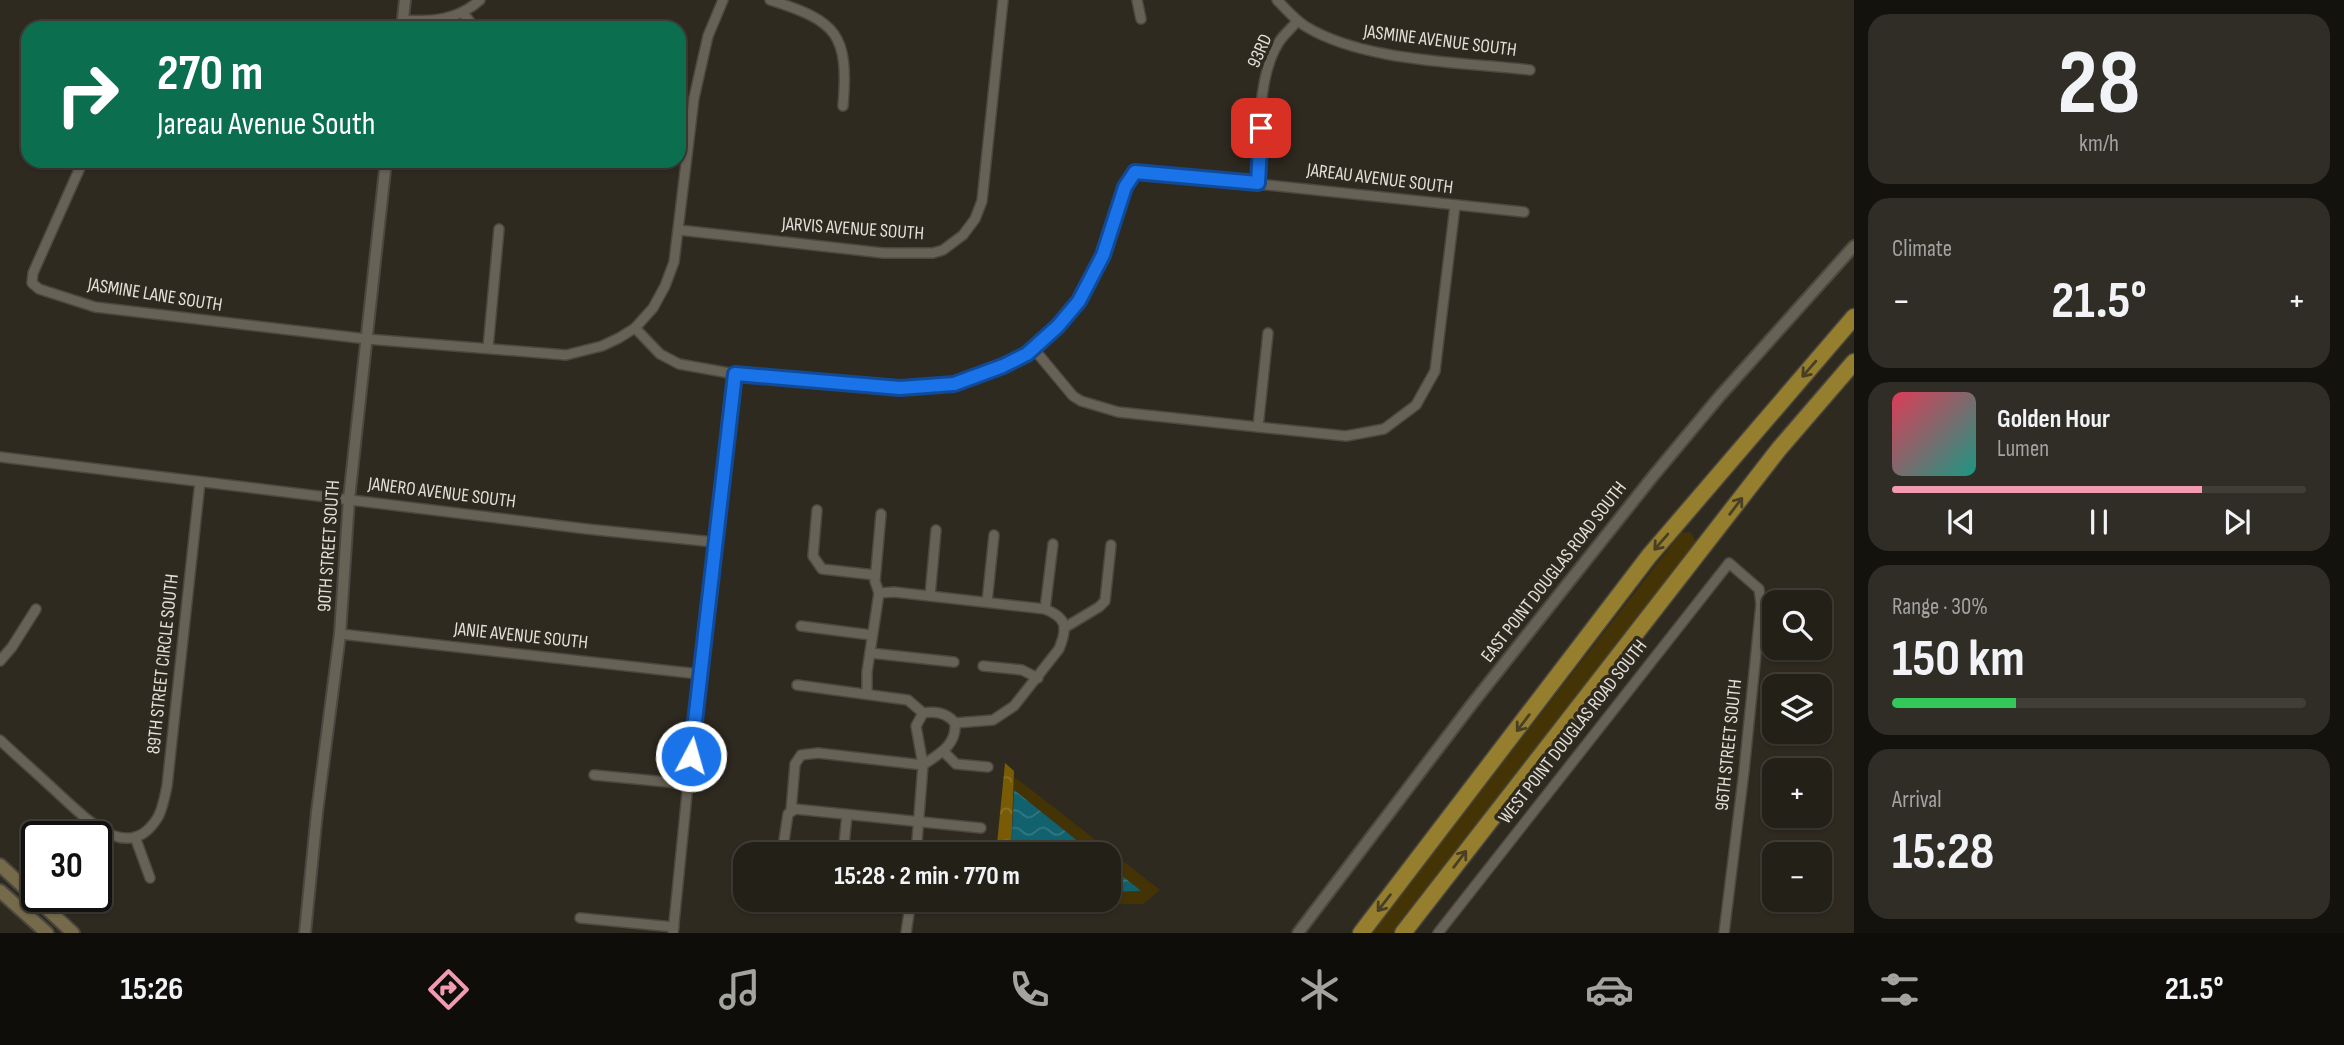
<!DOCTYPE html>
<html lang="en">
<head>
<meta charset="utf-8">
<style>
  :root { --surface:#232018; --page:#2f2d25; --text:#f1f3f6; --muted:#a3a3a2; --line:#403e37; --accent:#f29aaf }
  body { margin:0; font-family:"Sofia Sans Condensed",sans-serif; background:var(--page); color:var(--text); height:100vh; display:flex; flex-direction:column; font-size:26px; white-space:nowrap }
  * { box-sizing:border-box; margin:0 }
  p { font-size:23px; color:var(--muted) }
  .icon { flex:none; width:38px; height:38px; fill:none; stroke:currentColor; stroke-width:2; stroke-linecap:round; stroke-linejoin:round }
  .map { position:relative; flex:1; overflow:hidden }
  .panel { display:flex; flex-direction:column; gap:14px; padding:14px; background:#13120d; width:490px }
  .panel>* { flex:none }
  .top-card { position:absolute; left:21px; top:21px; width:665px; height:147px; border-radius:21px; box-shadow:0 2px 5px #0004,0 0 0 2px var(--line); background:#0b6e4f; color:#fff; overflow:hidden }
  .tools { position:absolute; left:1762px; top:590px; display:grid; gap:14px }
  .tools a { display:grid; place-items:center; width:70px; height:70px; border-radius:14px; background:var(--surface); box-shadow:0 2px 5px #0004,0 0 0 2px var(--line); font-size:35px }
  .speed { position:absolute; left:21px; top:821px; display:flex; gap:14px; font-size:35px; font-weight:700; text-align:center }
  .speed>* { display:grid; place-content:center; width:91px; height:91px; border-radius:50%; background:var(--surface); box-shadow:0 2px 5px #0004,0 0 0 2px var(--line); line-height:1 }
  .speed .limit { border:4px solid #111; border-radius:10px; background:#fff; color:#111 }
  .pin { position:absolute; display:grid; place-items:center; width:60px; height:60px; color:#fff; margin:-30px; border-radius:14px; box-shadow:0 4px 10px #0006 }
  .me { position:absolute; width:77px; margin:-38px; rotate:6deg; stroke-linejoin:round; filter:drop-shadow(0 0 5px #0008) }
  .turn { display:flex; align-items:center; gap:24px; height:147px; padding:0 21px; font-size:32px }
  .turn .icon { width:91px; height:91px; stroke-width:2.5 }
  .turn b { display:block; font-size:49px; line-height:60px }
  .big { font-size:52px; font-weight:700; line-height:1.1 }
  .panel .widget { flex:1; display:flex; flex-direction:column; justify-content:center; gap:10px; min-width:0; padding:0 24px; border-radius:21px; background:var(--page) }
  .panel .dial { align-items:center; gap:0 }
  .dial b { font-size:91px; line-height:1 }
  .song { display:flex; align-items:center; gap:21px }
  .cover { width:84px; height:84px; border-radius:10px; background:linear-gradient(135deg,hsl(350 70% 55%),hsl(170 70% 35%)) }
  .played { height:7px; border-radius:4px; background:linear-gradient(90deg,var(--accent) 75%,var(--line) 75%) }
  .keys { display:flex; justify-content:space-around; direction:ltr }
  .heat { display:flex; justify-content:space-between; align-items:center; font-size:38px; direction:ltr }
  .charge { height:10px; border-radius:5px; background:linear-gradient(90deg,#34c759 30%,var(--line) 0) }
  .trip { position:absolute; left:733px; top:842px; width:388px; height:70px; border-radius:21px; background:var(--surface); box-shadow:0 2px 5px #0004,0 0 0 2px var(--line); font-weight:700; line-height:70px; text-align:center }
  .menu { display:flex; height:112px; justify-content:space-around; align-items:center; background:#0e0d0a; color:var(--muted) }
  .menu .icon { width:49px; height:49px }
  .menu .current { color:var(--accent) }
  .menu b { font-size:32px; color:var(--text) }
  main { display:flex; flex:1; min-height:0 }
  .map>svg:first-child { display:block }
  .green { fill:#443304 }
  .forest { fill:url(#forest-crowns) }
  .water { fill:url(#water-waves) }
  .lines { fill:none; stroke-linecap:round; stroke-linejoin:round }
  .minor-casing { stroke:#4c483f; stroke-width:12 }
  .tertiary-casing { stroke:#4c483f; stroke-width:14 }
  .secondary-casing { stroke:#4c483f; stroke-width:16 }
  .motorway-casing { stroke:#4c483f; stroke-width:19 }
  .minor { stroke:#676256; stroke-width:9 }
  .tertiary { stroke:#676256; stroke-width:10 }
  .secondary { stroke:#756b4a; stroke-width:12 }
  .motorway { stroke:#957f2e; stroke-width:16 }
  .oneway { stroke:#483f24 }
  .route-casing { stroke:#114b97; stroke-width:18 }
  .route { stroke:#1a73e8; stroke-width:12 }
  .labels { text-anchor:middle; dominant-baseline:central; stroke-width:7; stroke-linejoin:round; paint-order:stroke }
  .street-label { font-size:19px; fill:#e3e0d9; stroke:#2f2a20 }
</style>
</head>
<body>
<main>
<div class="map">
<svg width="1854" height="933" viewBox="0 0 1854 933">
  <defs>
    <pattern id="forest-crowns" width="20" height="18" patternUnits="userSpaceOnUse" patternTransform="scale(1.75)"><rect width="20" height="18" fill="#785b04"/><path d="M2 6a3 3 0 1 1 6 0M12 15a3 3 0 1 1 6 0" fill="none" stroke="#8b7228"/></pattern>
    <pattern id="water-waves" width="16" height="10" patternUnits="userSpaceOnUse" patternTransform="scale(1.75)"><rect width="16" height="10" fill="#11616e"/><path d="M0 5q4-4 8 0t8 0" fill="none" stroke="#347782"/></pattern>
  </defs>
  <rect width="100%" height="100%" fill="#2f2a20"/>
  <g class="green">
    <polygon points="1690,532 1696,541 1392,933 1371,933 1681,533"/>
    <polygon points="1016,778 1160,890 1143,904 1031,905 989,901 989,900 1110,900 1110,892 1140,891 1110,866 1110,854 1094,854 1014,790 1014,779"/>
  </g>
  <polygon class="forest" points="1005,763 1014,771 1011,854 996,854"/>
  <g class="water">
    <polygon points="1014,790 1094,854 1011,854"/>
    <polygon points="1110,866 1141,891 1110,892"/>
  </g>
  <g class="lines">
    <defs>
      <g id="minor">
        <path d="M770 0C837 21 849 34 843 106"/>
        <polyline points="1137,0 1141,19"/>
        <path d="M1277 0C1286 9 1294 19 1305 26 1363 62 1462 62 1530 70"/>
        <polyline points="463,13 475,28"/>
        <path d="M403 20C432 22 458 20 480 0"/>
        <polyline points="83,161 33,273 32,283 39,289 95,307 367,339 566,355 602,346 619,338 635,328 653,308 665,286 674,262 694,98 708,36 723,0"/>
        <path d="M1258 183C1260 142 1256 77 1279 42 1284 34 1292 28 1297 21"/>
        <polyline points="679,230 883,253 933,253 943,250 963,235 975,219 982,201 1003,0"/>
        <polyline points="635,328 660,354 679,364 735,374 900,388 954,384 1003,366 1027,353 1058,326 1078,301 1093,278 1103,255 1125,187 1135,171 1524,212"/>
        <polyline points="488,348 499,229"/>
        <polyline points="1033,348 1073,396 1081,401 1118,412 1258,427 1346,436 1384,429 1416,405 1435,371 1455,206"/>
        <polyline points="1258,427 1268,333"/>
        <polyline points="0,457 587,529 714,542"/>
        <polyline points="817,510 813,556 822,569 875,575"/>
        <path d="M879 593 894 592 1045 609C1067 618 1068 627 1059 649L1014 706 993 720 955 723"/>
        <polyline points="930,596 936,530"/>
        <polyline points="987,602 994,535"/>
        <polyline points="1045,609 1053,544"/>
        <polyline points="801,626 871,635"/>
        <polyline points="1064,628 1099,607 1105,601 1111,545"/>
        <polyline points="340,634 699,674"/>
        <polyline points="870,653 954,662"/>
        <polyline points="0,661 12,647 36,609"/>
        <polyline points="983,666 1022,670 1038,678"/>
        <polyline points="797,685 908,700 923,713"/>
        <polyline points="867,694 867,672 879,593 875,581 881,514"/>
        <path d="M0 740C20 759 41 777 61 796 88 820 129 865 158 817 163 808 165 795 167 786L200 482"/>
        <polyline points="943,751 956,764 988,767"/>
        <polyline points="594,775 688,784"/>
        <path d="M791 811 795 764 801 755 818 753 923 765C939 754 957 745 955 723 947 713 935 711 923 713L916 726 923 765 916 854"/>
        <polyline points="135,837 150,878"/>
        <polyline points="782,854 788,814 795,809 981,828"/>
        <polyline points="843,854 847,815"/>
        <polyline points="580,918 674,927"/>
        <polyline points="673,933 699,674 735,374"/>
        <polyline points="906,933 911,900"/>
        <polyline points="1438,933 1729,563 1759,589 1761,604 1744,771 1724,933"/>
      </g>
      <g id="tertiary">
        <polyline points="402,28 405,0"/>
        <polyline points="305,933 317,812 340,634 349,499 386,161"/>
        <polyline points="1298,933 1472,704 1654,475 1719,397 1854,246"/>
      </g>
      <g id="secondary">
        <polyline points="0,865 73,933"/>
        <polyline points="0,891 47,933"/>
      </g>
      <g id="motorway">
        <polyline points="1361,933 1649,556 1854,317"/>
        <polyline points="1403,933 1779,449 1854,362"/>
      </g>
    </defs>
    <use href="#minor" class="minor-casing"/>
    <use href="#tertiary" class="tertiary-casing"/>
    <use href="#secondary" class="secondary-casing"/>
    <use href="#motorway" class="motorway-casing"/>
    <use href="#minor" class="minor"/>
    <use href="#tertiary" class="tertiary"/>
    <use href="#secondary" class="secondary"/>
    <use href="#motorway" class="motorway"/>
  </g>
  <defs><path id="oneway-shaft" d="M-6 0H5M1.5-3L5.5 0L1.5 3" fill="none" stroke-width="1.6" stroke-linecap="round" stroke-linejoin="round" transform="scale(1.75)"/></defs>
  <g class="oneway">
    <use href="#oneway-shaft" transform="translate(1809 369) rotate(131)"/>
    <use href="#oneway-shaft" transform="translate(1736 506) rotate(-53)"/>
    <use href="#oneway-shaft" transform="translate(1661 542) rotate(131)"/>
    <use href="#oneway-shaft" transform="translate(1523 723) rotate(127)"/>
    <use href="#oneway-shaft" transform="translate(1460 859) rotate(-53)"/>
    <use href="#oneway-shaft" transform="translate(1384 903) rotate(128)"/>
  </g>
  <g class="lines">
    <defs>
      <polyline id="route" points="691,756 735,374 900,388 954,384 1003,366 1027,354 1058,326 1079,301 1103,255 1125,187 1135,172 1258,183 1261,128"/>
    </defs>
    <use href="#route" class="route-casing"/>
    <use href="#route" class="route"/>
  </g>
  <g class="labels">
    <g class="street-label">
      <text transform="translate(1440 41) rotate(7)">JASMINE AVENUE SOUTH</text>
      <text transform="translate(1260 51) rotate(-66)">93RD</text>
      <text transform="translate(1380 179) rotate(7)">JAREAU AVENUE SOUTH</text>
      <text transform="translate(853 229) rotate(4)">JARVIS AVENUE SOUTH</text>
      <text transform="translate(155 295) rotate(9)">JASMINE LANE SOUTH</text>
      <text transform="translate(442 493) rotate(7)">JANERO AVENUE SOUTH</text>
      <text transform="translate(329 546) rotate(-86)">90TH STREET SOUTH</text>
      <text transform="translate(1554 572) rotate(-52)">EAST POINT DOUGLAS ROAD SOUTH</text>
      <text transform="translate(521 636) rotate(6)">JANIE AVENUE SOUTH</text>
      <text transform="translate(163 664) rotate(-84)">89TH STREET CIRCLE SOUTH</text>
      <text transform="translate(1573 732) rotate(-52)">WEST POINT DOUGLAS ROAD SOUTH</text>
      <text transform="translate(1729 745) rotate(-84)">96TH STREET SOUTH</text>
    </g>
  </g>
</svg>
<div class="tools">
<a><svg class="icon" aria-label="search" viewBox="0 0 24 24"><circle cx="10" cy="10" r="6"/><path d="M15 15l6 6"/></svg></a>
<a><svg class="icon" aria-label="layers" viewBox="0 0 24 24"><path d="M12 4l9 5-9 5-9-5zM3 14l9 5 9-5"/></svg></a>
<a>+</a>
<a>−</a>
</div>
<div class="speed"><div class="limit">30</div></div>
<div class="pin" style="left:1261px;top:128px;background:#d93025"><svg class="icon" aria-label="arrive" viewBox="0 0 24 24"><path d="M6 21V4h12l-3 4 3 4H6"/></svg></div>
<svg class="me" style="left:691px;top:756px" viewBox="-20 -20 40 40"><circle r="17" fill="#1a73e8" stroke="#fff" stroke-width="3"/><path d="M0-11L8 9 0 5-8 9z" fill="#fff"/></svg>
<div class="trip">15:28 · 2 min · 770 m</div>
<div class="top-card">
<div class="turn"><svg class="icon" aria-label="right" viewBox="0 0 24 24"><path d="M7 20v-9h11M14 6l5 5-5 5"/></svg><div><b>270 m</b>Jareau Avenue South</div></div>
</div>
</div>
<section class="panel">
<div class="widget dial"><b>28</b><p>km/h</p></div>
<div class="widget"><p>Climate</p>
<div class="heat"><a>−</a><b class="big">21.5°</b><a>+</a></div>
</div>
<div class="widget">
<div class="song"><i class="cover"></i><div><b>Golden Hour</b><p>Lumen</p></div></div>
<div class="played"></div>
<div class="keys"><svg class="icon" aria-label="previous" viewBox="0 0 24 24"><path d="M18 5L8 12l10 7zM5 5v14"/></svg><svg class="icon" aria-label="pause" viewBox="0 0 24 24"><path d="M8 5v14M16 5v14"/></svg><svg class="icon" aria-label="next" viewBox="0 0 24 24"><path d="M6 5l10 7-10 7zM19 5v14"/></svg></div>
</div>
<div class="widget"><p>Range · 30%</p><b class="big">150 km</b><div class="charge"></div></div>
<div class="widget"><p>Arrival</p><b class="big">15:28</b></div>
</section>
</main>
<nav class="menu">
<b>15:26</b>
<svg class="icon current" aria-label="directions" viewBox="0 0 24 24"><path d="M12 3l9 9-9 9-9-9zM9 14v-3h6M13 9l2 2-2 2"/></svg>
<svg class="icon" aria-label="music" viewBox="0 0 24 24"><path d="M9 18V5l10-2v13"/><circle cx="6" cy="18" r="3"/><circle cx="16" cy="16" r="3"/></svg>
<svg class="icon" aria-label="phone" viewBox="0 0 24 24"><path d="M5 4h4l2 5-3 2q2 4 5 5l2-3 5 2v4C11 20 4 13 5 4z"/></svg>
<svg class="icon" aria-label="climate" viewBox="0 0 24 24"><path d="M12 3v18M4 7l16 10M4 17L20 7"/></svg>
<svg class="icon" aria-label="car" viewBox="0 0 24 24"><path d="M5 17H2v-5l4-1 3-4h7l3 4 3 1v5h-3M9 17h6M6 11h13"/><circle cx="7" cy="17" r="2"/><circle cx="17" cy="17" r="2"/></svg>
<svg class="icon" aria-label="filters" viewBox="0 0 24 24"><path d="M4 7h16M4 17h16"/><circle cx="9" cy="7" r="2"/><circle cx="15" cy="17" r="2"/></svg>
<b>21.5°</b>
</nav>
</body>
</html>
